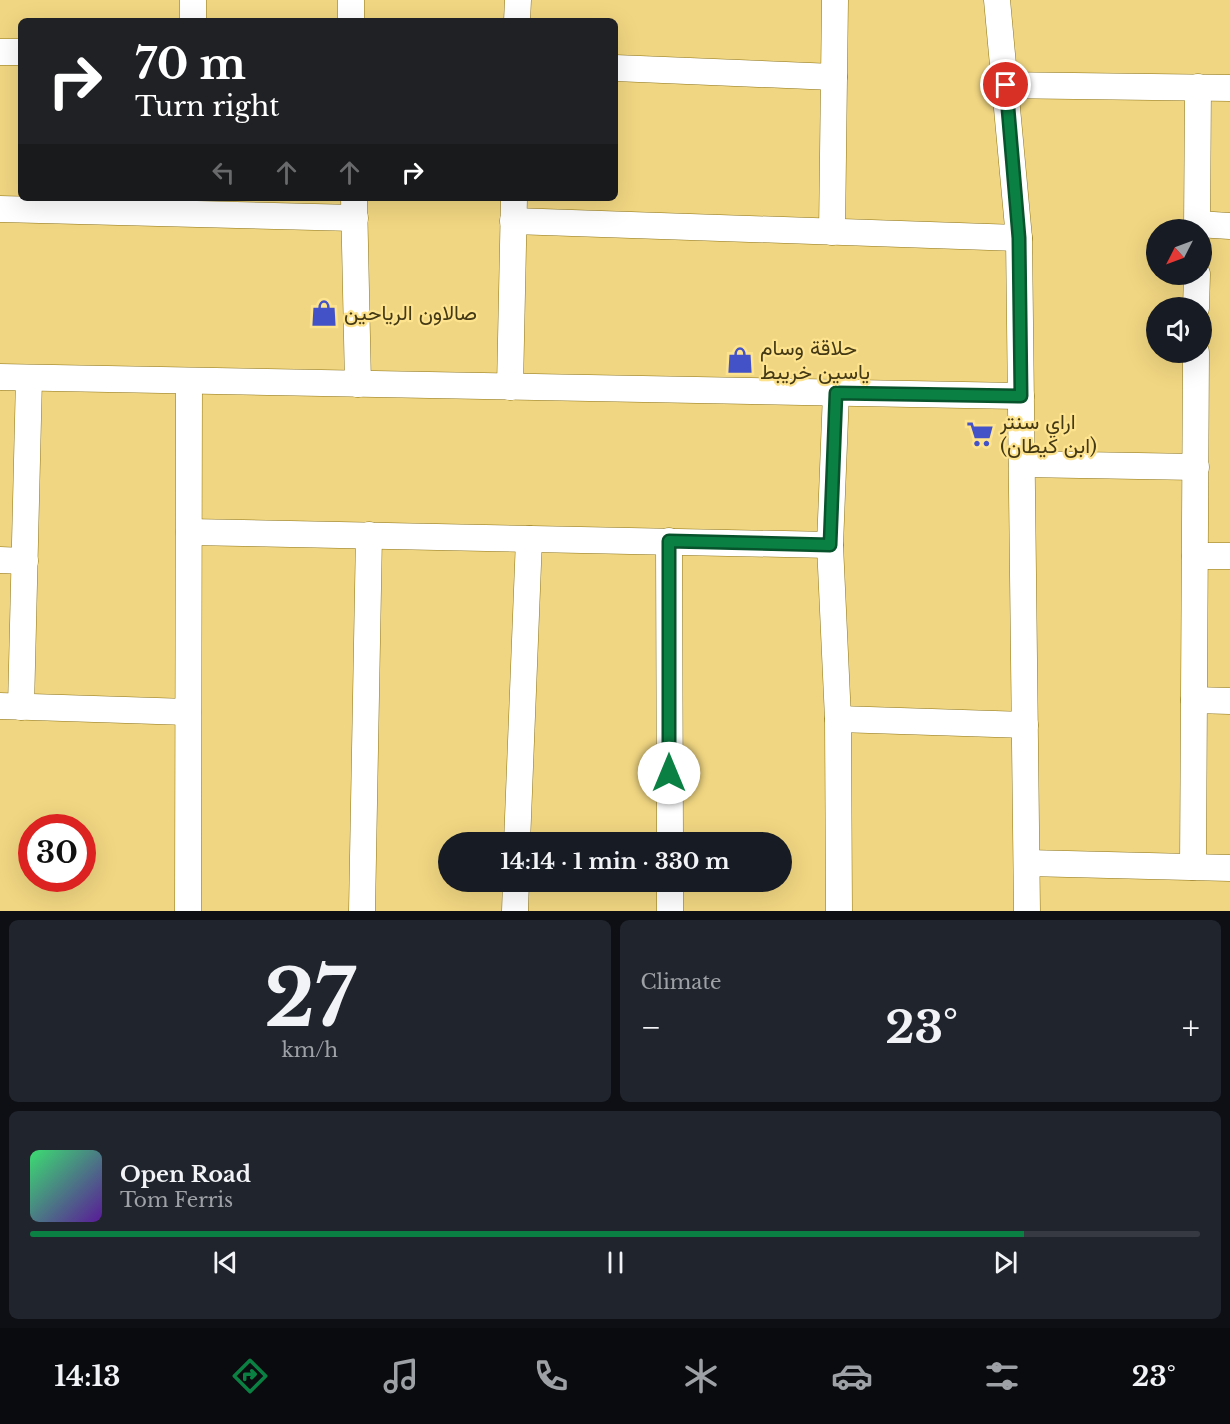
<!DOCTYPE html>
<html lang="en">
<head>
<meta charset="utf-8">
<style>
  :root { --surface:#171b24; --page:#20242c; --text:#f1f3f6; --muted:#9ea1a6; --line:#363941; --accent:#0b8043 }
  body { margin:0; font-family:"Libre Baskerville",Vazirmatn,serif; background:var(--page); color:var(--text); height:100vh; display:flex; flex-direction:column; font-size:22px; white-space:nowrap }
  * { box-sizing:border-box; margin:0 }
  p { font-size:20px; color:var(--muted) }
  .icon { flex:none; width:33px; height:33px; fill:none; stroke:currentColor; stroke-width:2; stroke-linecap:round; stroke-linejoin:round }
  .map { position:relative; height:911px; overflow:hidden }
  .panel { display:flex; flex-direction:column; gap:9px; padding:9px; background:#0d0f14; flex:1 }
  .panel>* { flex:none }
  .top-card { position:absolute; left:18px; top:18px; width:600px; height:183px; border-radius:9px; box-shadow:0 6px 24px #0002; background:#202124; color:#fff; overflow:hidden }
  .needle { width:39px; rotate:228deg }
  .fabs { position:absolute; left:1146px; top:219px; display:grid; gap:12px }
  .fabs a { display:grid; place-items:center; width:66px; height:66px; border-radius:50%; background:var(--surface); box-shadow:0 6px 24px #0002; font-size:30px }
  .speed { position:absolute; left:18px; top:814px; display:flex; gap:12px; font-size:30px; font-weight:700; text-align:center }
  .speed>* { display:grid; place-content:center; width:78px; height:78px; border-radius:50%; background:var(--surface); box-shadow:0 6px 24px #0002; line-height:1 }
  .speed .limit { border:9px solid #d22; background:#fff; color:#111 }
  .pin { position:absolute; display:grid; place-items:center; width:51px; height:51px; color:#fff; margin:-26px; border:3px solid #fff; border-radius:50%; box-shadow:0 2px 6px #0007 }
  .me { position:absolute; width:66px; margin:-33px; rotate:0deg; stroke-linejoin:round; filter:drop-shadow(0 0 4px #0008) }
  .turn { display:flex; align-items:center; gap:21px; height:126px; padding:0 18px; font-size:27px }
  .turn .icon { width:78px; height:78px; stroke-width:2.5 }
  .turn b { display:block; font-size:42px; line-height:51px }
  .lanes { display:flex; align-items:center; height:57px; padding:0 18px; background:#0003; justify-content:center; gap:30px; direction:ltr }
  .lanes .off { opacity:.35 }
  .big { font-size:45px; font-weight:700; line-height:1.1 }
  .panel .tile { flex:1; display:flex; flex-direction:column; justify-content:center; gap:9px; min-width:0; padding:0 21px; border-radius:9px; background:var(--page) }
  .panel .dial { align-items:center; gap:0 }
  .dial b { font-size:78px; line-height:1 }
  .song { display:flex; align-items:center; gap:18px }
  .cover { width:72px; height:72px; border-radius:9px; background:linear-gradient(135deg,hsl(140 70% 55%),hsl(270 70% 35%)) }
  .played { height:6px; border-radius:3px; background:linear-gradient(90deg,var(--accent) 85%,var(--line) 85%) }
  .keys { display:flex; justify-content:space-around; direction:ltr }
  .heat { display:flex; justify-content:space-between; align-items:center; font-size:33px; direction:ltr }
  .panel .tiles { flex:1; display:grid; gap:9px; grid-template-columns:1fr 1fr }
  .tile:last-child { grid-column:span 2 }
  .trip { position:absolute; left:438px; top:832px; width:354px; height:60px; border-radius:30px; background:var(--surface); box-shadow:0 6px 24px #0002; font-weight:700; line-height:60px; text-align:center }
  .menu { display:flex; height:96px; justify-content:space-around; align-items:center; background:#090b0e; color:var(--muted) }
  .menu .icon { width:42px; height:42px }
  .menu .active { color:var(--accent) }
  .menu b { font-size:27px; color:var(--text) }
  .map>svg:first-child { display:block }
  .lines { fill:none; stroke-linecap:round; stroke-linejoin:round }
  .minor-casing { stroke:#8d7418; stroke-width:27 }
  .minor { stroke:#fff; stroke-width:26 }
  .route-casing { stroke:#07532c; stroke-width:15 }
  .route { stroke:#0b8043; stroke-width:10 }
  .labels { text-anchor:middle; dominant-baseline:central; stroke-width:4.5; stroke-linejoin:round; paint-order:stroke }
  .poi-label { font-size:21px; fill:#443915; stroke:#fee38f; text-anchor:start }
</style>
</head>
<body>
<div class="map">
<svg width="1230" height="911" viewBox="0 0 1230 911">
  <rect width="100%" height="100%" fill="#f0d682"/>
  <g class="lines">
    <defs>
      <g id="minor">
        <polyline points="351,0 351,21"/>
        <polyline points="997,0 1019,238 1027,911"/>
        <polyline points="193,21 193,0"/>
        <polyline points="517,21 518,0"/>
        <polyline points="0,52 21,52"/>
        <polyline points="615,68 834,77"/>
        <polyline points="1006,85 1230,88"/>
        <polyline points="354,198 358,384"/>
        <polyline points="0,209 355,218"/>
        <polyline points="513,221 1019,238"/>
        <polyline points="1197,224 1230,226"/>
        <polyline points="1197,230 1198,87"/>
        <polyline points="832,232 835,0"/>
        <polyline points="1196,308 1197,274"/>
        <polyline points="0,377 1021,396"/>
        <polyline points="510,387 514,198"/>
        <polyline points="836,393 830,545 838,719 839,911"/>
        <polyline points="1022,464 1196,467"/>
        <polyline points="189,532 830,545"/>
        <polyline points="669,541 670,843"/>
        <polyline points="1195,556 1230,556"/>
        <polyline points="0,560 25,561"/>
        <polyline points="1194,700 1230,701"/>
        <polyline points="0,706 188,712"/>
        <polyline points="21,707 29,378"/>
        <polyline points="838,719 1025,725"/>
        <polyline points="517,843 529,539"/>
        <polyline points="1027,863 1230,868"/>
        <polyline points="1193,867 1196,352"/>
        <polyline points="670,882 670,911"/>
        <polyline points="188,911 189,381"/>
        <polyline points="362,911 369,535"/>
        <polyline points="515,911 516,882"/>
      </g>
    </defs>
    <use href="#minor" class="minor-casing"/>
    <use href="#minor" class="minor"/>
  </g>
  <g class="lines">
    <defs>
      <polyline id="route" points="669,773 669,541 830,545 836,393 1021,396 1019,238 1006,85"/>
    </defs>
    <use href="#route" class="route-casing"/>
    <use href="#route" class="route"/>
  </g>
  <defs>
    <symbol id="shop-bare" viewBox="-9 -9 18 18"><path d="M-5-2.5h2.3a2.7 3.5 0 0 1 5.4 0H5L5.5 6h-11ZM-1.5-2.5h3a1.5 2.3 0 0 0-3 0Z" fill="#4353c7" stroke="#fee38f" stroke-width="2.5" paint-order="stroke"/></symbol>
    <symbol id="supermarket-bare" viewBox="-9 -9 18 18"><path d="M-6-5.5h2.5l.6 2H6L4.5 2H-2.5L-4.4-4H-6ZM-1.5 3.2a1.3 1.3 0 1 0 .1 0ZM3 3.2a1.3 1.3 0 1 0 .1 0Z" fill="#4353c7" stroke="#fee38f" stroke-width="2.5" paint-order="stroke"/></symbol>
  </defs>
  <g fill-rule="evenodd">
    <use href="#shop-bare" x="305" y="294" width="38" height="38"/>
    <use href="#shop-bare" x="721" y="341" width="38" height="38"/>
    <use href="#supermarket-bare" x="961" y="415" width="38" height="38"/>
  </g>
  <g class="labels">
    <g class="poi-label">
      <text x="344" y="313">صالاون الرياحين</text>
      <text x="760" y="348">حلاقة وسام<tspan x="760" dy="24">ياسين خريبط</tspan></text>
      <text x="1000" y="422">اراي سنتر<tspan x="1000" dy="24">(ابن كيطان)</tspan></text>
    </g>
  </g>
</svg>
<div class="fabs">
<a><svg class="needle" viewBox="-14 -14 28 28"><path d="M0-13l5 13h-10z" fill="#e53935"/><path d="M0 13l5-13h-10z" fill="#9ea1a6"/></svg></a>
<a><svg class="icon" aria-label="sound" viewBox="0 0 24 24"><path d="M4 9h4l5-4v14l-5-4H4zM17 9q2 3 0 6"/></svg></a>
</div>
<div class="speed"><div class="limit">30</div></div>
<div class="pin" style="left:1006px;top:85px;background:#d93025"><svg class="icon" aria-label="arrive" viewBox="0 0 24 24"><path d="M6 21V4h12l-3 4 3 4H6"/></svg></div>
<svg class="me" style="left:669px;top:773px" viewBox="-20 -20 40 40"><circle r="19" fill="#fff"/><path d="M0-13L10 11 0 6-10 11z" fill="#0b8043"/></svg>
<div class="trip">14:14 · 1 min · 330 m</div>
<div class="top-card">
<div class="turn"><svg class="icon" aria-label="right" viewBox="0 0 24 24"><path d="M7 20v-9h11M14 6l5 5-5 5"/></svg><div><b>70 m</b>Turn right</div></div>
<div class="lanes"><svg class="icon off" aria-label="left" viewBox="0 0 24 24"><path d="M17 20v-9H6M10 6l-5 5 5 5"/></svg><svg class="icon off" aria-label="ahead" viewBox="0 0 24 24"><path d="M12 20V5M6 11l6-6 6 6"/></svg><svg class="icon off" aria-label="ahead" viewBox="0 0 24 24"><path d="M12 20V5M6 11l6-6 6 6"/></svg><svg class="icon" aria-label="right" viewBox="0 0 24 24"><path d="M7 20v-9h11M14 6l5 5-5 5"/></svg></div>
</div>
</div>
<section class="panel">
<div class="tiles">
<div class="tile dial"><b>27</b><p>km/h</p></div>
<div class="tile"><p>Climate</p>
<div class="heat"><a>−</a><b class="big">23°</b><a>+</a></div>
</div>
<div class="tile">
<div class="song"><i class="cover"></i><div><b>Open Road</b><p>Tom Ferris</p></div></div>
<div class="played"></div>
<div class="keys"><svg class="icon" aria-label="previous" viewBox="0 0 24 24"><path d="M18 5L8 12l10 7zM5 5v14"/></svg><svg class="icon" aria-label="pause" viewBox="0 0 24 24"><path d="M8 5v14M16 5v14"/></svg><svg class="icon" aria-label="next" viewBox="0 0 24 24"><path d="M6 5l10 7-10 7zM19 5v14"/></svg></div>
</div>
</div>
</section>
<nav class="menu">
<b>14:13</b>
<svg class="icon active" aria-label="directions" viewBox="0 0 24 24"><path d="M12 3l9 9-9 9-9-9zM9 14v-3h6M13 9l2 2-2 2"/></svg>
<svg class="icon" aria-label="music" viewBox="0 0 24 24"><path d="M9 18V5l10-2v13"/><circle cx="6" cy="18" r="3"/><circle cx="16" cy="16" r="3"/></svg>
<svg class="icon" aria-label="phone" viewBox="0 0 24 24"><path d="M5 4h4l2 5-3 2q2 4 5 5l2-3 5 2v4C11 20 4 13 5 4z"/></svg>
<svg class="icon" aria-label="climate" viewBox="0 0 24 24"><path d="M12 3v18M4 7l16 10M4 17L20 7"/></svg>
<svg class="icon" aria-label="car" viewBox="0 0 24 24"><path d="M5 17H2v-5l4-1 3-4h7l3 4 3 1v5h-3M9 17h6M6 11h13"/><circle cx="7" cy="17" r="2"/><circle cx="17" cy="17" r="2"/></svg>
<svg class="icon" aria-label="filters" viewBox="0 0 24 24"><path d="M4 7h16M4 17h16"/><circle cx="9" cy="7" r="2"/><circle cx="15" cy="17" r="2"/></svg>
<b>23°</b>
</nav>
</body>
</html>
